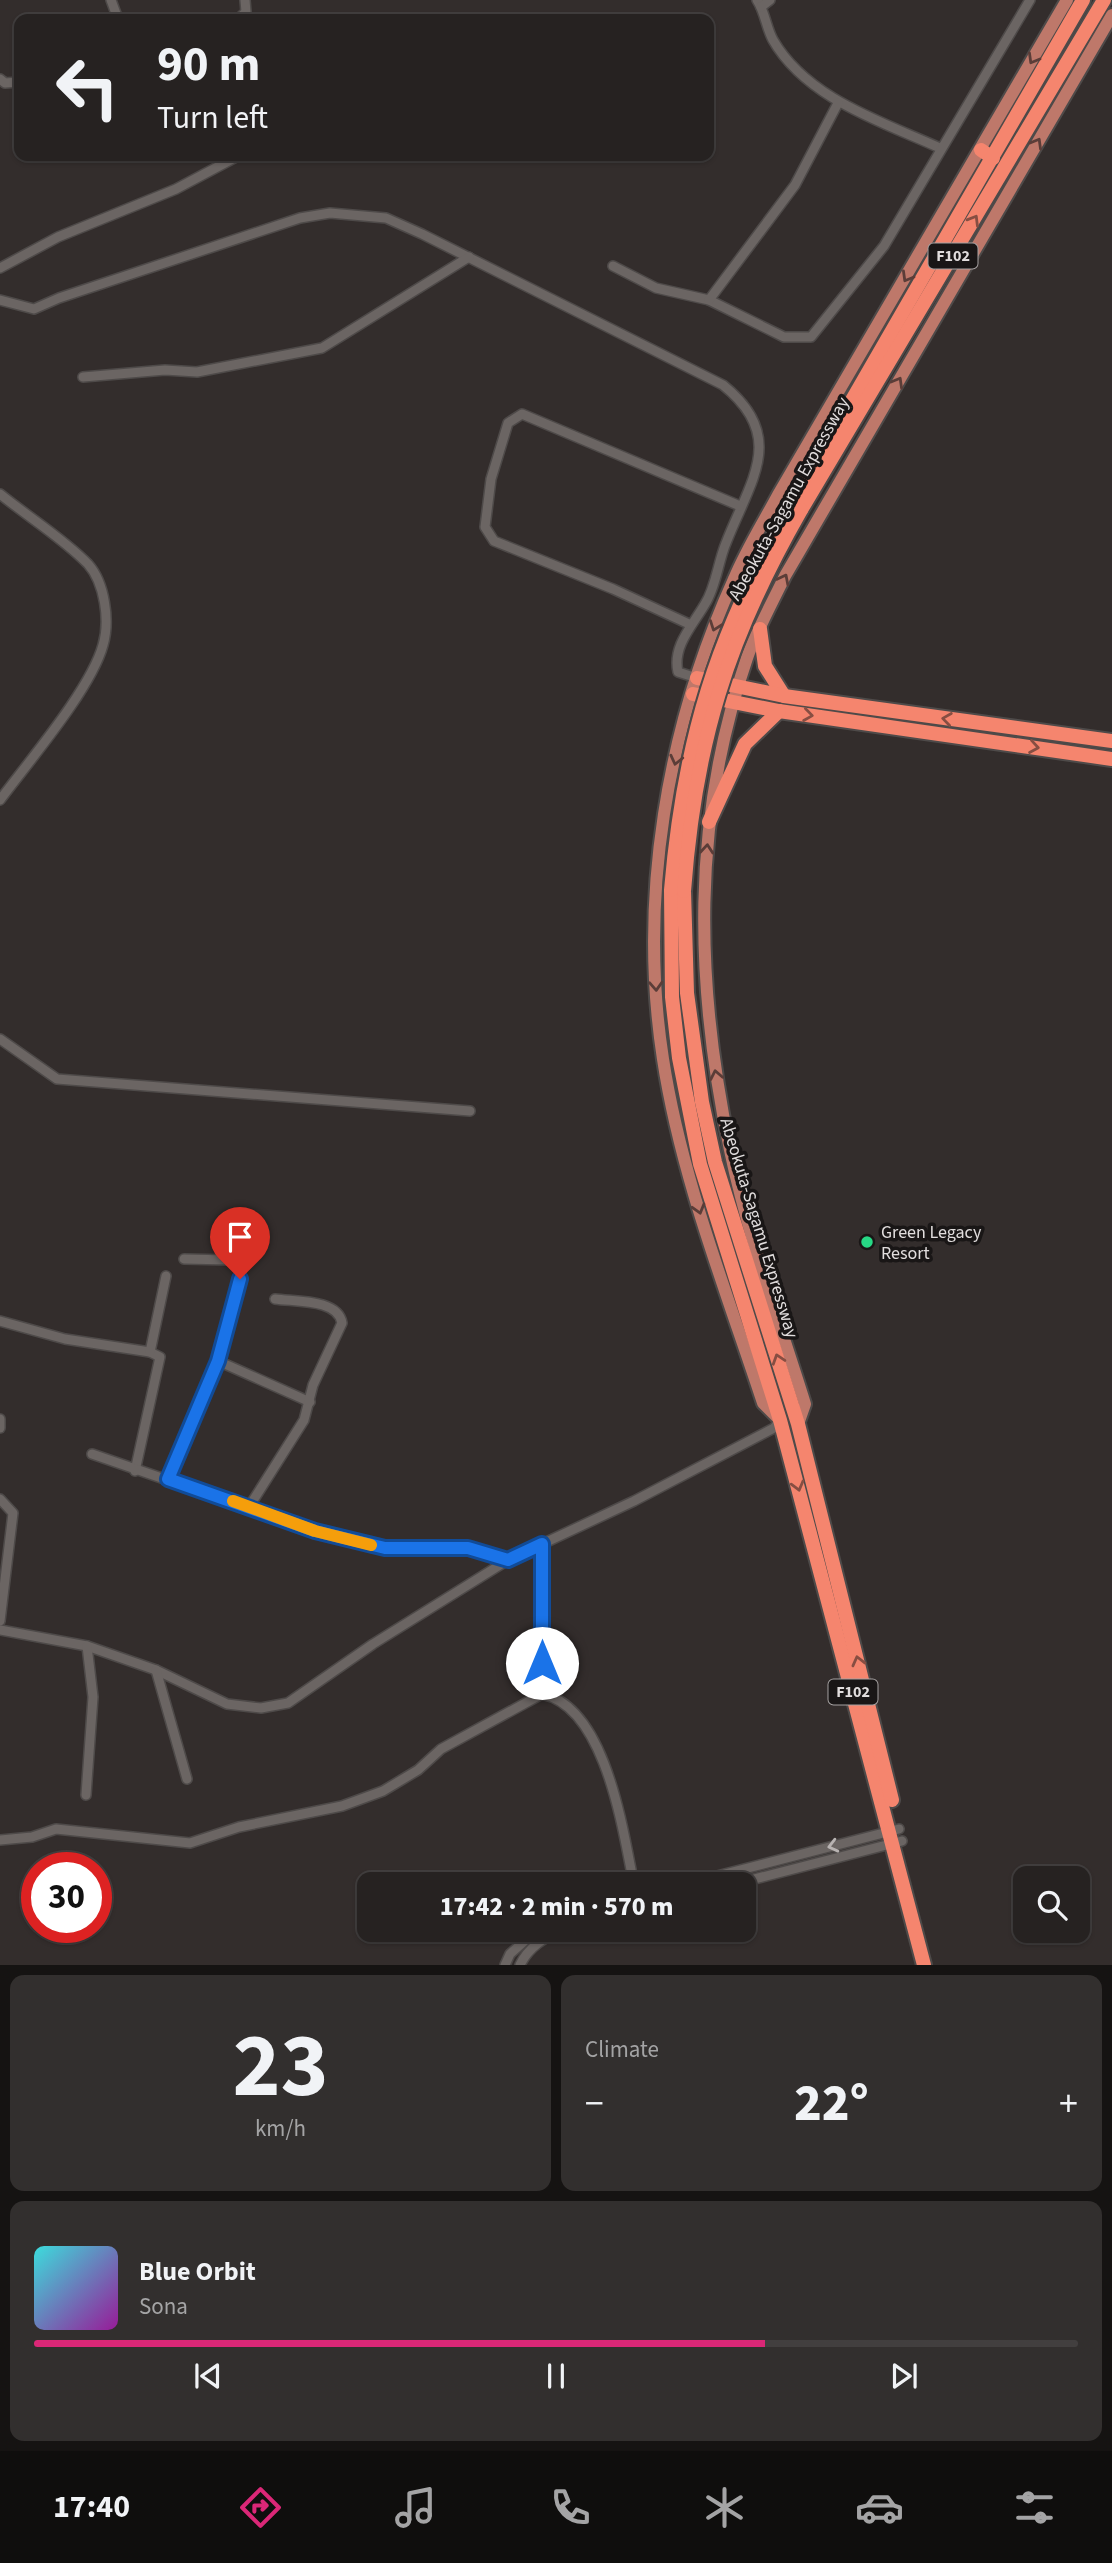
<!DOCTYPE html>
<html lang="en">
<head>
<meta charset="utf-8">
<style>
  :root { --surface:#262221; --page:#322f2e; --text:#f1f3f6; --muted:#a4a4a5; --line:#423f3f; --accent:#db2777 }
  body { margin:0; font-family:"Source Sans 3",sans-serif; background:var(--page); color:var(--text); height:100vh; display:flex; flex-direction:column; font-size:26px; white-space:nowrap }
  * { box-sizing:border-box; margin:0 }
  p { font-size:23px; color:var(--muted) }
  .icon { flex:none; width:38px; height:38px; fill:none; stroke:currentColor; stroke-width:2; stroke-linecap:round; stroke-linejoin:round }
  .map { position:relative; height:1965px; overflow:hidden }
  .side { display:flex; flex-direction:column; gap:10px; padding:10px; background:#151312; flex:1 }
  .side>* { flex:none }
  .guide { position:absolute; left:14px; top:14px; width:700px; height:147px; border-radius:14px; box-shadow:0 2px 5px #0004,0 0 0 2px var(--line); background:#262221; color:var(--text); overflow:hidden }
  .controls { position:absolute; left:1013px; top:1866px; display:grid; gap:14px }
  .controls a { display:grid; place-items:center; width:77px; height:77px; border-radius:14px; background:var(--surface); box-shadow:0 2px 5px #0004,0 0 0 2px var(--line); font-size:35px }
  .speed { position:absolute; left:21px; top:1852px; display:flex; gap:14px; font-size:35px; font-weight:700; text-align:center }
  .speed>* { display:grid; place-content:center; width:91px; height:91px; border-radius:50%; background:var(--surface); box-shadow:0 2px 5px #0004,0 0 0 2px var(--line); line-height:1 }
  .speed .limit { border:10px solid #d22; background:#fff; color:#111 }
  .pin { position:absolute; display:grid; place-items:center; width:60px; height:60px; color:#fff; margin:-72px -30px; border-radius:50% 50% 50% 0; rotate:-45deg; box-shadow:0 0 7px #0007 }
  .pin .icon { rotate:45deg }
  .me { position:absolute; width:77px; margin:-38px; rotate:0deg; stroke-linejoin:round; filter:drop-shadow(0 0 5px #0008) }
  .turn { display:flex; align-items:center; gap:24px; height:147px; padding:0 28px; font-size:32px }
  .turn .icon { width:91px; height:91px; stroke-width:2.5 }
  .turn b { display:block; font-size:49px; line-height:60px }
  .big { font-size:52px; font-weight:800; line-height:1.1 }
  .side .widget { flex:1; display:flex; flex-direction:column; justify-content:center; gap:10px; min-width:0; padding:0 24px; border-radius:14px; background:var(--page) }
  .side .dial { align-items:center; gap:0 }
  .dial b { font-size:91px; line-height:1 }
  .song { display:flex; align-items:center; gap:21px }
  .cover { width:84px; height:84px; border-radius:10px; background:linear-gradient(135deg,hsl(180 70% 55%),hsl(300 70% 35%)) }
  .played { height:7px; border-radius:4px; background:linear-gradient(90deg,var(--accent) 70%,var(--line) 70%) }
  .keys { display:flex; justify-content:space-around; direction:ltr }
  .heat { display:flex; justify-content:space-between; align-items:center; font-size:38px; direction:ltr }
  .side .tiles { flex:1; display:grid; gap:10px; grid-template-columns:1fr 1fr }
  .widget:last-child { grid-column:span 2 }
  .trip { position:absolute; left:357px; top:1872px; width:399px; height:70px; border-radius:14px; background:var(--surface); box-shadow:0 2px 5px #0004,0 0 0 2px var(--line); font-weight:800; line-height:70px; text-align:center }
  .dock { display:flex; height:112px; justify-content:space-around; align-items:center; background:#0f0e0d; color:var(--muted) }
  .dock .icon { width:49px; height:49px }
  .dock .selected { color:var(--accent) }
  .dock b { font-size:32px; color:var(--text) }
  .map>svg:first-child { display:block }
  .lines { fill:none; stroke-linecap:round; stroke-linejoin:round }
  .minor-casing { stroke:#4e4a49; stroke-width:12 }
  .major-casing { stroke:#4e4a49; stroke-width:16 }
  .highway-casing { stroke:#4e4a49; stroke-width:18 }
  .minor { stroke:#6b6563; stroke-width:9 }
  .major { stroke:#be786a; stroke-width:12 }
  .highway { stroke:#f5856e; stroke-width:14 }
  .highway-bridge-casing { stroke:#4e4a49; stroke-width:18; stroke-linecap:butt }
  .highway-bridge { stroke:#f5856e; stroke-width:14 }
  .oneway { stroke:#5b3d38 }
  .oneway2 { stroke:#874e42 }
  .oneway3 { stroke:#b8b3b2 }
  .route-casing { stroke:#114b97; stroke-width:18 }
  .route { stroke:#1a73e8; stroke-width:12 }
  .slow { stroke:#f59e0b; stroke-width:12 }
  .poi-dot { fill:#27d885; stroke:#191616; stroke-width:2.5 }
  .labels { text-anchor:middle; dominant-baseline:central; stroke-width:7; stroke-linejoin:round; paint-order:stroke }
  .shield { fill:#191616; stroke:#a5a1a1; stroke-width:2 }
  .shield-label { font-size:16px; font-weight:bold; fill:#e1dddd }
  .street-label { font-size:18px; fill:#e1dddd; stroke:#191616 }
  .poi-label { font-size:18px; fill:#e1dddd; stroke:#191616; text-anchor:start }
</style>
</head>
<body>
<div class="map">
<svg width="1112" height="1965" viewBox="0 0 1112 1965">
  <rect width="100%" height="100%" fill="#332d2c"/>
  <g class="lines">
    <defs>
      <g id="minor">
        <polyline points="111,0 118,19"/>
        <path d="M757 0C765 12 766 27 773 40 807 99 883 122 940 148"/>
        <polyline points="761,7 770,0"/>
        <polyline points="238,19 246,12 245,0"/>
        <polyline points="0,79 5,83 19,82"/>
        <polyline points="613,266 656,288 709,300 784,337 811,337 884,246 1030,0"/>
        <polyline points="0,268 58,237 176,189 238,156"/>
        <path d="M0 300 34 309 59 298 300 218 330 213 386 218 422 234 723 385C788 437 750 481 726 543 718 562 716 587 705 604 693 625 672 646 678 672L697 678"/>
        <polyline points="709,300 795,185 838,103"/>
        <polyline points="83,377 165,370 197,372 322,348 469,257"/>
        <path d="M0 494C27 516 64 539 88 564 105 583 110 621 103 645 91 689 29 761 0 800"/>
        <polyline points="689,624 613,589 494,541 485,527 491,479 508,423 522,414 740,506"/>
        <polyline points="0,1039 57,1079 470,1111"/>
        <polyline points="184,1259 230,1260 241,1270 238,1294 218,1361 310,1402"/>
        <polyline points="0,1321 65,1339 150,1352 160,1357 135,1471"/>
        <polyline points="150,1352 166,1276"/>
        <polyline points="0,1419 0,1428"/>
        <polyline points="92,1454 315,1531 385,1548 468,1548 508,1560"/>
        <polyline points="168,1479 218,1361"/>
        <polyline points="0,1499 13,1513 0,1621"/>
        <path d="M249 1507 304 1420 313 1385 342 1323C338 1299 296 1302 275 1299"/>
        <polyline points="0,1630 87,1646 156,1670 227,1704 261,1708 288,1703 373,1644 508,1560 634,1501 774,1428 780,1420"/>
        <polyline points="156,1670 187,1779"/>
        <polyline points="542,1694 542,1544"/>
        <polyline points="86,1795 93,1697 87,1646"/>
        <path d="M0 1840 32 1837 56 1829 190 1843 239 1827 342 1806 383 1791 418 1770 441 1749 542 1694C606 1707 623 1831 634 1885"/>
        <polyline points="682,1885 899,1829"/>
        <polyline points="731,1885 902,1841"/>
        <polyline points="505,1965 510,1954 537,1930"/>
        <path d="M520 1965C528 1948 545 1936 563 1930"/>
      </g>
      <g id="major">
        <path d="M780 1420 763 1403C726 1290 681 1177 663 1059 638 898 667 727 734 579 746 550 763 523 778 495L1067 0"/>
        <path d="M798 1424 805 1404C779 1321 748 1236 730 1150 695 983 691 821 747 658 757 630 772 603 785 576L1112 15"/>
      </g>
      <g id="highway">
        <polyline points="981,150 993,158"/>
        <polyline points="792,504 1083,0"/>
        <polyline points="801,510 1104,0"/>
        <polyline points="760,629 765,666 784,696"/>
        <polyline points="697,678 784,696 1112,741"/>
        <polyline points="693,694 779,711 1112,759"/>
        <polyline points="709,822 745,744 779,711"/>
        <polyline points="671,890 672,997 679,1058 700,1164 780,1420 924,1965"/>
        <polyline points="684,891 687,993 702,1102 715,1162 798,1424 892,1800"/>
      </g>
    </defs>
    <use href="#minor" class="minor-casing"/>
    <use href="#major" class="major-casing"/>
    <use href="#highway" class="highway-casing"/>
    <use href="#minor" class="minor"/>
    <use href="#major" class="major"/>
    <use href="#highway" class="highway"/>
    <defs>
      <g id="highway-bridge">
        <path d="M671 890C684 739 716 635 792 504"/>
        <path d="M684 891C695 743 727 639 801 510"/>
      </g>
    </defs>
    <use href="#highway-bridge" class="highway-bridge-casing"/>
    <use href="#highway-bridge" class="highway-bridge"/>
  </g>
  <defs><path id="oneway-chevron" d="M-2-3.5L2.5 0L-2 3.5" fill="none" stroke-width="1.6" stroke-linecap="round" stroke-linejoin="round" transform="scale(1.75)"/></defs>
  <g class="oneway">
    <use href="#oneway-chevron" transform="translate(1033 59) rotate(120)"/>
    <use href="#oneway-chevron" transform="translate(1037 143) rotate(-60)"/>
    <use href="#oneway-chevron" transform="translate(907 277) rotate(120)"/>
    <use href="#oneway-chevron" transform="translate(898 382) rotate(-60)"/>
    <use href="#oneway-chevron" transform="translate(784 579) rotate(-63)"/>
    <use href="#oneway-chevron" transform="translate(715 626) rotate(110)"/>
    <use href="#oneway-chevron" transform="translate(676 760) rotate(103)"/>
    <use href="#oneway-chevron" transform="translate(707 849) rotate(-85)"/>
    <use href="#oneway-chevron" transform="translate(656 986) rotate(87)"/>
    <use href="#oneway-chevron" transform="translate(716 1075) rotate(-101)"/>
    <use href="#oneway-chevron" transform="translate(699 1209) rotate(74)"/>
  </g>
  <g class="oneway2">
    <use href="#oneway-chevron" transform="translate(974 220) rotate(-59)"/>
    <use href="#oneway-chevron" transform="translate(808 715) rotate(8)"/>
    <use href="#oneway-chevron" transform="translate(947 719) rotate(-172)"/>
    <use href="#oneway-chevron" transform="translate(1034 747) rotate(9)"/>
    <use href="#oneway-chevron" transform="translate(778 1359) rotate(-108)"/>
    <use href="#oneway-chevron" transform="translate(798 1486) rotate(75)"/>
    <use href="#oneway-chevron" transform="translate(858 1661) rotate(-104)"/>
  </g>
  <use class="oneway3" href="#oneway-chevron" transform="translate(833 1846) rotate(166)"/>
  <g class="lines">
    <defs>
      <polyline id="route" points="240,1279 218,1361 168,1479 315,1531 385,1548 468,1548 508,1560 542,1544 542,1663"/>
    </defs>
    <use href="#route" class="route-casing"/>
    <use href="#route" class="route"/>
    <polyline class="slow" points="233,1501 315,1531 371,1545"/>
  </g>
  <circle class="poi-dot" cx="867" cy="1242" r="7"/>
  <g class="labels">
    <g class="shield">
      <rect x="928.5" y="243.5" width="49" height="25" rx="5"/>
      <rect x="828.5" y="1679.5" width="49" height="25" rx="5"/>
    </g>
    <g class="shield-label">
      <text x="953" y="256">F102</text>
      <text x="853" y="1692">F102</text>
    </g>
    <g class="street-label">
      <text transform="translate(789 499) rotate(-61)">Abeokuta-Sagamu Expressway</text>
      <text transform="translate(759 1228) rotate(73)">Abeokuta-Sagamu Expressway</text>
    </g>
    <g class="poi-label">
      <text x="881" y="1232">Green Legacy<tspan x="881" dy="21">Resort</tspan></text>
    </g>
  </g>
</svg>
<div class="controls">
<a><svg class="icon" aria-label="search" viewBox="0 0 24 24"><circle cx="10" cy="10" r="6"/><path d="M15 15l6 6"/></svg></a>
</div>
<div class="speed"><div class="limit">30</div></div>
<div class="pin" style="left:240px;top:1279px;background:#d93025"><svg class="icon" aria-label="arrive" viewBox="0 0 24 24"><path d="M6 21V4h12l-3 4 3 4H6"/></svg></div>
<svg class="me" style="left:542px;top:1663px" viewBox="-20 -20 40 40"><circle r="19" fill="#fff"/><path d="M0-13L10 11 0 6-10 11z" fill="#1a73e8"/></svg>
<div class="trip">17:42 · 2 min · 570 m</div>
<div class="guide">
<div class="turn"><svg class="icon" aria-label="left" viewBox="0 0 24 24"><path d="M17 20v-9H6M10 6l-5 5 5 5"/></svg><div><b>90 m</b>Turn left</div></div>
</div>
</div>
<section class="side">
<div class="tiles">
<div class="widget dial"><b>23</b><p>km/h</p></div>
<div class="widget"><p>Climate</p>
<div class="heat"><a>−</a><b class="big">22°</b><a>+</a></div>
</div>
<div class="widget">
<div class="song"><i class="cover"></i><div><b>Blue Orbit</b><p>Sona</p></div></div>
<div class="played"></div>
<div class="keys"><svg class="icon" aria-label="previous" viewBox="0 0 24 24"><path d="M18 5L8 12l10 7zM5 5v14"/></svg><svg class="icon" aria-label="pause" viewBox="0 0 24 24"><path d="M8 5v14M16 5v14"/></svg><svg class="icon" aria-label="next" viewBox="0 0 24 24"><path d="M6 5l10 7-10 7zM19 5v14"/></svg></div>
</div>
</div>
</section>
<nav class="dock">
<b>17:40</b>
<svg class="icon selected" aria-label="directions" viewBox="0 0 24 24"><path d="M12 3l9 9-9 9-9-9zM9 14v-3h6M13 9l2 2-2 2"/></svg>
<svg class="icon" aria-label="music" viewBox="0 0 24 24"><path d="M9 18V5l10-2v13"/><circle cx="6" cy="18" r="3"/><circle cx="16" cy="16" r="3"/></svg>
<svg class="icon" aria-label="phone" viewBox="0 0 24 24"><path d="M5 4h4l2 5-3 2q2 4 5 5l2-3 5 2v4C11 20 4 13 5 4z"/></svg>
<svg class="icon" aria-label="climate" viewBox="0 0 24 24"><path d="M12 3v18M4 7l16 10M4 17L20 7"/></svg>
<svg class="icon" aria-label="car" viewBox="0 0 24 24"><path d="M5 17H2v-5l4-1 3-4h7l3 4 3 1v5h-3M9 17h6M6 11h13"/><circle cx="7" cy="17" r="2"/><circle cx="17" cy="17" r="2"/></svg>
<svg class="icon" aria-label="filters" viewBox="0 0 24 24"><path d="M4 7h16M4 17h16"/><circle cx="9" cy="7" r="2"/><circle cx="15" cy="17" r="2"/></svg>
</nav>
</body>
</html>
